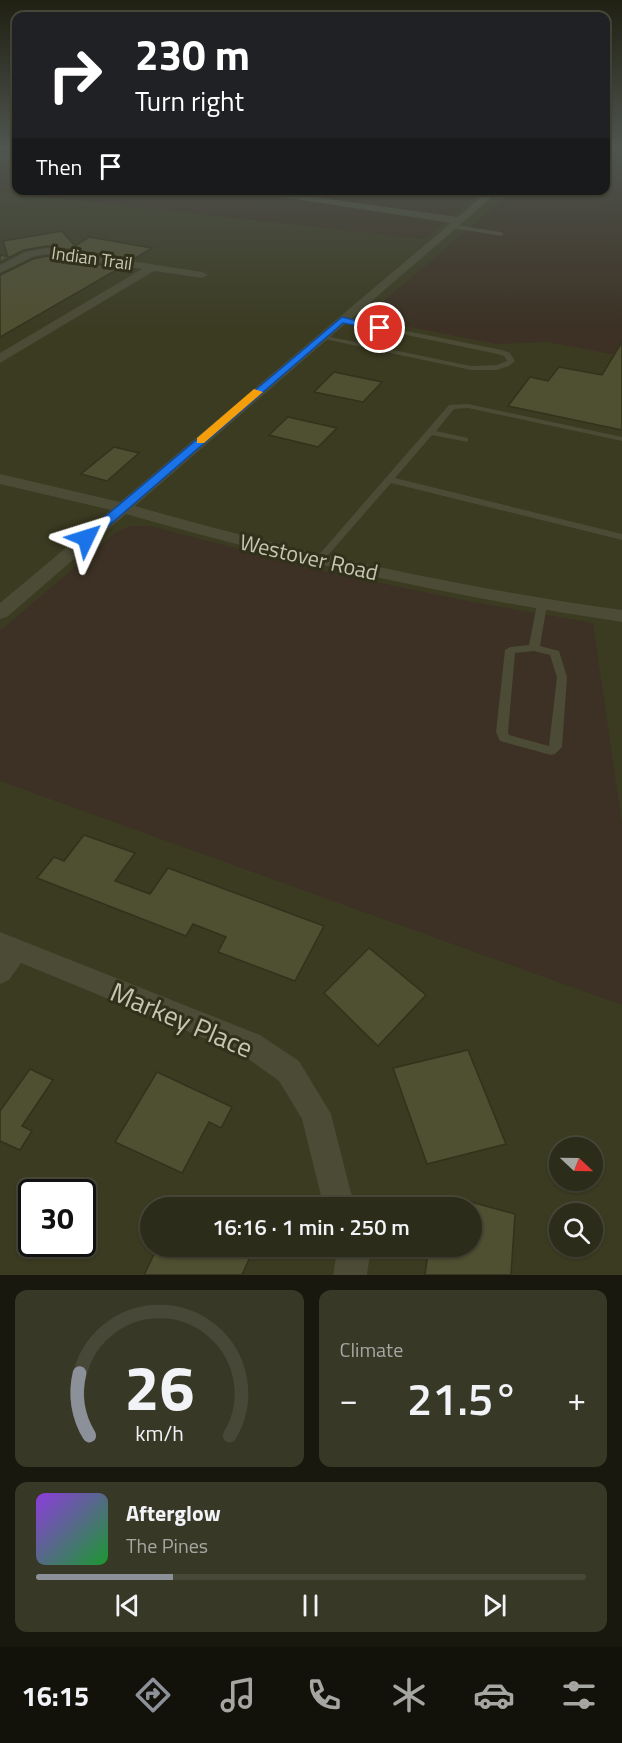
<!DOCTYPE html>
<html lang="en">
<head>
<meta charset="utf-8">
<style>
  :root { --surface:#2c2c1a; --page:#383827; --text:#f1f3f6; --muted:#a6a7a2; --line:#484839; --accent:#8c9099 }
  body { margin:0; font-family:"Titillium Web",sans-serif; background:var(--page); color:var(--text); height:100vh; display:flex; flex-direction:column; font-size:22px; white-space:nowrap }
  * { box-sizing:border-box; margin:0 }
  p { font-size:20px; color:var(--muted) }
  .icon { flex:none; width:33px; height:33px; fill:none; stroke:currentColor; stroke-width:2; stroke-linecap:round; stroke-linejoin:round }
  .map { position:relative; height:1275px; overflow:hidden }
  .side { display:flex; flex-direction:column; gap:15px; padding:15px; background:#18180e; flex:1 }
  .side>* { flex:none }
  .banner { position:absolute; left:12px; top:12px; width:598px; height:183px; border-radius:12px; box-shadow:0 2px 4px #0004,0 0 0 2px var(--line); background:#202124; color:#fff; overflow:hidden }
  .needle { width:39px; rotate:112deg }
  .buttons { position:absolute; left:549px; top:1137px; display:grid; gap:12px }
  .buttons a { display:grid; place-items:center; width:54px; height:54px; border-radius:50%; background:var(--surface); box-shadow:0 2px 4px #0004,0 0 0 2px var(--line); font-size:30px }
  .speed { position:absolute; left:18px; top:1179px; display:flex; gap:12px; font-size:30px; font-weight:700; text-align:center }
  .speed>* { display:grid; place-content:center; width:78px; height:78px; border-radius:50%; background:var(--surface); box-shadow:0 2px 4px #0004,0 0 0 2px var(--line); line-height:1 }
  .speed .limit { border:3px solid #111; border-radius:9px; background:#fff; color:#111 }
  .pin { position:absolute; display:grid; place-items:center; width:51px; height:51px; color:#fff; margin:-26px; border:3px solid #fff; border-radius:50%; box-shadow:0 2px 6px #0007 }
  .me { position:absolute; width:66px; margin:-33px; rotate:49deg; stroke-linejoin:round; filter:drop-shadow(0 0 4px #0008) }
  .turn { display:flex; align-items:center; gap:21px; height:126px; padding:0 24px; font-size:27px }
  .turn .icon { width:78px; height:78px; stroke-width:2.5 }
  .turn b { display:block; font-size:42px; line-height:51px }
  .then { display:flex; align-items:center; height:57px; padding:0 24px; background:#0003; gap:12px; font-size:22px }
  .big { font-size:45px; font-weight:600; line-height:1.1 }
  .side .tile { flex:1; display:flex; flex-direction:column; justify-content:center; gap:9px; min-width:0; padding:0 21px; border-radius:12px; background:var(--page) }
  .side .dial { align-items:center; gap:0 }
  .dial svg { height:156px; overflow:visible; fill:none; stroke:var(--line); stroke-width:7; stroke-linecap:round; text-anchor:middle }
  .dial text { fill:var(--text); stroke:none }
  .song { display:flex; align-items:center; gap:18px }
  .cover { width:72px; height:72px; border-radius:9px; background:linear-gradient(135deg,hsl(270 70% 55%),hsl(130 70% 35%)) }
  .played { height:6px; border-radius:3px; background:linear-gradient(90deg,var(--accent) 25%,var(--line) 25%) }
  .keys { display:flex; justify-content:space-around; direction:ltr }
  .heat { display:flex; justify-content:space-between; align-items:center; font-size:33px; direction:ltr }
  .side .tiles { flex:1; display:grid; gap:15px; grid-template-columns:1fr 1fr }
  .tile:last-child { grid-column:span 2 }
  .trip { position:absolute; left:140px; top:1197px; width:342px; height:60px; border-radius:30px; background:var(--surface); box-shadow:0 2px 4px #0004,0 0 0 2px var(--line); font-weight:600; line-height:60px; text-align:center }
  .dock { display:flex; height:96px; justify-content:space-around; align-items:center; background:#12120a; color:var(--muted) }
  .dock .icon { width:42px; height:42px }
  .dock .on { color:var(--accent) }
  .dock b { font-size:27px; color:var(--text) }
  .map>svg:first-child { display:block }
  .green { fill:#3c3124 }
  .building { fill:#4f4f31; stroke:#32321d; stroke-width:1.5 }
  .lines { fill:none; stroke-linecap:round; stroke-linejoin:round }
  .lane { fill:#4b4b36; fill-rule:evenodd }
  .street { fill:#4b4b36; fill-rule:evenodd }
  .route { fill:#1a73e8; stroke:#114b97; stroke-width:1.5 }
  .slow { fill:#f59e0b }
  .labels { text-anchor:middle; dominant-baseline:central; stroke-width:6; stroke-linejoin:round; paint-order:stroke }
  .far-street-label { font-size:18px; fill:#c6c7b1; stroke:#30301b }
  .street-label { font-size:22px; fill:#c6c7b1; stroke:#30301b }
  .near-street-label { font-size:27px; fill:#c6c7b1; stroke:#30301b }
</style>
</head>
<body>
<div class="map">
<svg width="622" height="1275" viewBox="0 0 622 1275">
  <rect width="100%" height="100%" fill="#3b3b22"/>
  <g class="green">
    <polygon points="0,149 16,149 16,190 483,191 424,239 0,192"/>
    <polygon points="606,149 622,149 622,356 547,342 496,344 364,318 513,191 606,190"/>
    <polygon points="130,526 150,526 327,572 473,602 593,623 622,824 622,1005 0,781 0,631 116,532"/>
  </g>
  <g class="building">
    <polygon points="62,231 75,246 89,237 152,248 134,259 47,246 24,250 0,262 0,255 8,257 3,241"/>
    <polygon points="47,256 120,268 0,337 0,275 33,259"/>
    <polygon points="622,342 622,430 508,406 530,377 548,381 559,367 602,375"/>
    <polygon points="334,372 382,382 363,402 314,392"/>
    <polygon points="288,417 337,428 318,447 269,435"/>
    <polygon points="114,447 139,453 107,481 81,474"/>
    <polygon points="84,835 135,853 115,881 150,894 168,868 324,926 295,981 218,952 226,937 193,924 186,936 37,878 54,857 64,861"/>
    <polygon points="369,948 426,995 378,1046 324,993"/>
    <polygon points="468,1050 506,1144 427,1164 393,1068"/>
    <polygon points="30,1069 53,1080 22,1126 32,1131 20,1150 0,1141 0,1111"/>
    <polygon points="157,1072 232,1107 221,1128 209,1122 182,1173 115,1142"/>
    <polygon points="471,1202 515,1214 511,1275 425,1275 429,1246 471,1246"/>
    <polygon points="158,1246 255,1246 242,1275 144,1275"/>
  </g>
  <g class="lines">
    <g class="lane">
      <polygon points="455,225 501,232 504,234 501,236 453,228 452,227"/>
      <polygon points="342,318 502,350 510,353 515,361 509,366 497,370 471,370 319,338 318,337 321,335 471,366 497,365 507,361 504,356 497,354 340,321 340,319"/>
      <polygon points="468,404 622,437 622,441 468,408 454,409 436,431 468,438 468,442 432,435 395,478 622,534 622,540 391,483 323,561 317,561 315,559 317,557 449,405"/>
      <path d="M542 601 547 604 540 646 559 651 567 677 562 747 555 754 551 755 500 741 496 732 505 650 510 647 529 645 537 604ZM534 651 550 655 557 677 549 746 509 735 508 732 515 653Z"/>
    </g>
    <g class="street">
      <polygon points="0,154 16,157 16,163 0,160"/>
      <path d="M236 190H264L458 217 490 190H500L135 506C295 552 457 587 622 610V622C454 597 289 561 126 514L7 617 0 619V603L111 510 0 484V474L120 502 451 223Z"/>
      <polygon points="47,248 202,272 208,275 202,278 154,271 0,363 0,353 142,269 47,254 32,257 0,273 0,265 25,252"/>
      <polygon points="0,932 260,1035 299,1061 331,1114 351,1193 359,1208 324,1208 302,1119 279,1081 240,1053 21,963 9,980 0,984"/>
      <polygon points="338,1246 371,1246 367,1275 333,1275"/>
    </g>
  </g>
  <linearGradient id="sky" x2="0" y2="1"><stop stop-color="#202013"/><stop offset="0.45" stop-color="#4f554f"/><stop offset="1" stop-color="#4f554f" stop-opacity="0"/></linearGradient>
  <rect width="622" height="328" fill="url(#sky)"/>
  <polygon class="route" points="342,317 385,328 380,330 343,323 91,541 82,541 82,536"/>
  <polygon class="slow" points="254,389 263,392 204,443 197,443 197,438"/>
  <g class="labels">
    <g class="far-street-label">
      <text transform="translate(92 258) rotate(8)">Indian Trail</text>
    </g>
    <g class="street-label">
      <text transform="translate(309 557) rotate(13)">Westover Road</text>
    </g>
    <g class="near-street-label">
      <text transform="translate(182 1019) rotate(23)">Markey Place</text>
    </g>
  </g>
</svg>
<div class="buttons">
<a><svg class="needle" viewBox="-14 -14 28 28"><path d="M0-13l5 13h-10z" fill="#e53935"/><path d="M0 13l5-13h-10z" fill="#a6a7a2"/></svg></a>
<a><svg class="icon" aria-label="search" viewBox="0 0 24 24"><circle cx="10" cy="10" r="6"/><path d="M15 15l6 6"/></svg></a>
</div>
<div class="speed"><div class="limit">30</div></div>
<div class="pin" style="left:380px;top:328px;background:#d93025"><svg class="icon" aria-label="arrive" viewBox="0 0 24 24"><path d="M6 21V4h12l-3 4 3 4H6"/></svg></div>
<svg class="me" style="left:86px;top:538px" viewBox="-20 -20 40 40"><path d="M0-17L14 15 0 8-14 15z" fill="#1a73e8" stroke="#fff" stroke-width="4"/></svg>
<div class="trip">16:16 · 1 min · 250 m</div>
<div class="banner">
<div class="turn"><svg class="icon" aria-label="right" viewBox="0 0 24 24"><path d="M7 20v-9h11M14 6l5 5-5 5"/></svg><div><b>230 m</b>Turn right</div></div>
<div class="then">Then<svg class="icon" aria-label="arrive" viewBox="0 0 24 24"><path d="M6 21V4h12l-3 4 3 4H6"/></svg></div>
</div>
</div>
<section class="side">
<div class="tiles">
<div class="tile dial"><svg viewBox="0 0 100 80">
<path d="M14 69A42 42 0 1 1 86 69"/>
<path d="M14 69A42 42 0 0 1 9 37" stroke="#8c9099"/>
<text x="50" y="56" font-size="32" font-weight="700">26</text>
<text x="50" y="72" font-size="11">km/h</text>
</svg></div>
<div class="tile"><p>Climate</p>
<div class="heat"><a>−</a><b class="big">21.5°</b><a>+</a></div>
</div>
<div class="tile">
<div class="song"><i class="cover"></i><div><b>Afterglow</b><p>The Pines</p></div></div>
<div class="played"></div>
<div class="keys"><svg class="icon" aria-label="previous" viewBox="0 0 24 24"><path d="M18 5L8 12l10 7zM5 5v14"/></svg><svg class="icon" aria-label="pause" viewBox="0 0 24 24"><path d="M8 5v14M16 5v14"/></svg><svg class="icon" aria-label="next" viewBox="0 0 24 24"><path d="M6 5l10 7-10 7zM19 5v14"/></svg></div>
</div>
</div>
</section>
<nav class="dock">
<b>16:15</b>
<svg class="icon on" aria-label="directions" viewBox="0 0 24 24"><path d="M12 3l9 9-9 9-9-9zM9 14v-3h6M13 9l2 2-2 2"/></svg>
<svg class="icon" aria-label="music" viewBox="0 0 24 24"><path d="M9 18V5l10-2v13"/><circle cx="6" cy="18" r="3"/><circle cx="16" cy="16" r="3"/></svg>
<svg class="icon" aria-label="phone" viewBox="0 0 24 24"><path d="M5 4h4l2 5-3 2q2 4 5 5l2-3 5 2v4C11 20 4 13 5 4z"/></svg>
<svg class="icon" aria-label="climate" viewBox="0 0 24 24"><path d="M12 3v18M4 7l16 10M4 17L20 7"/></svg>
<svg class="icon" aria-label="car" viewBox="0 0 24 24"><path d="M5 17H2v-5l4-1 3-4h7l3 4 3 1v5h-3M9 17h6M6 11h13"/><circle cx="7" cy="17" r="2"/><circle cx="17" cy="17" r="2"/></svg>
<svg class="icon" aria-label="filters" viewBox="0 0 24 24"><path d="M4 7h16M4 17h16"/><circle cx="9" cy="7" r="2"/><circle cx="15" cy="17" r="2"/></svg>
</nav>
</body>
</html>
